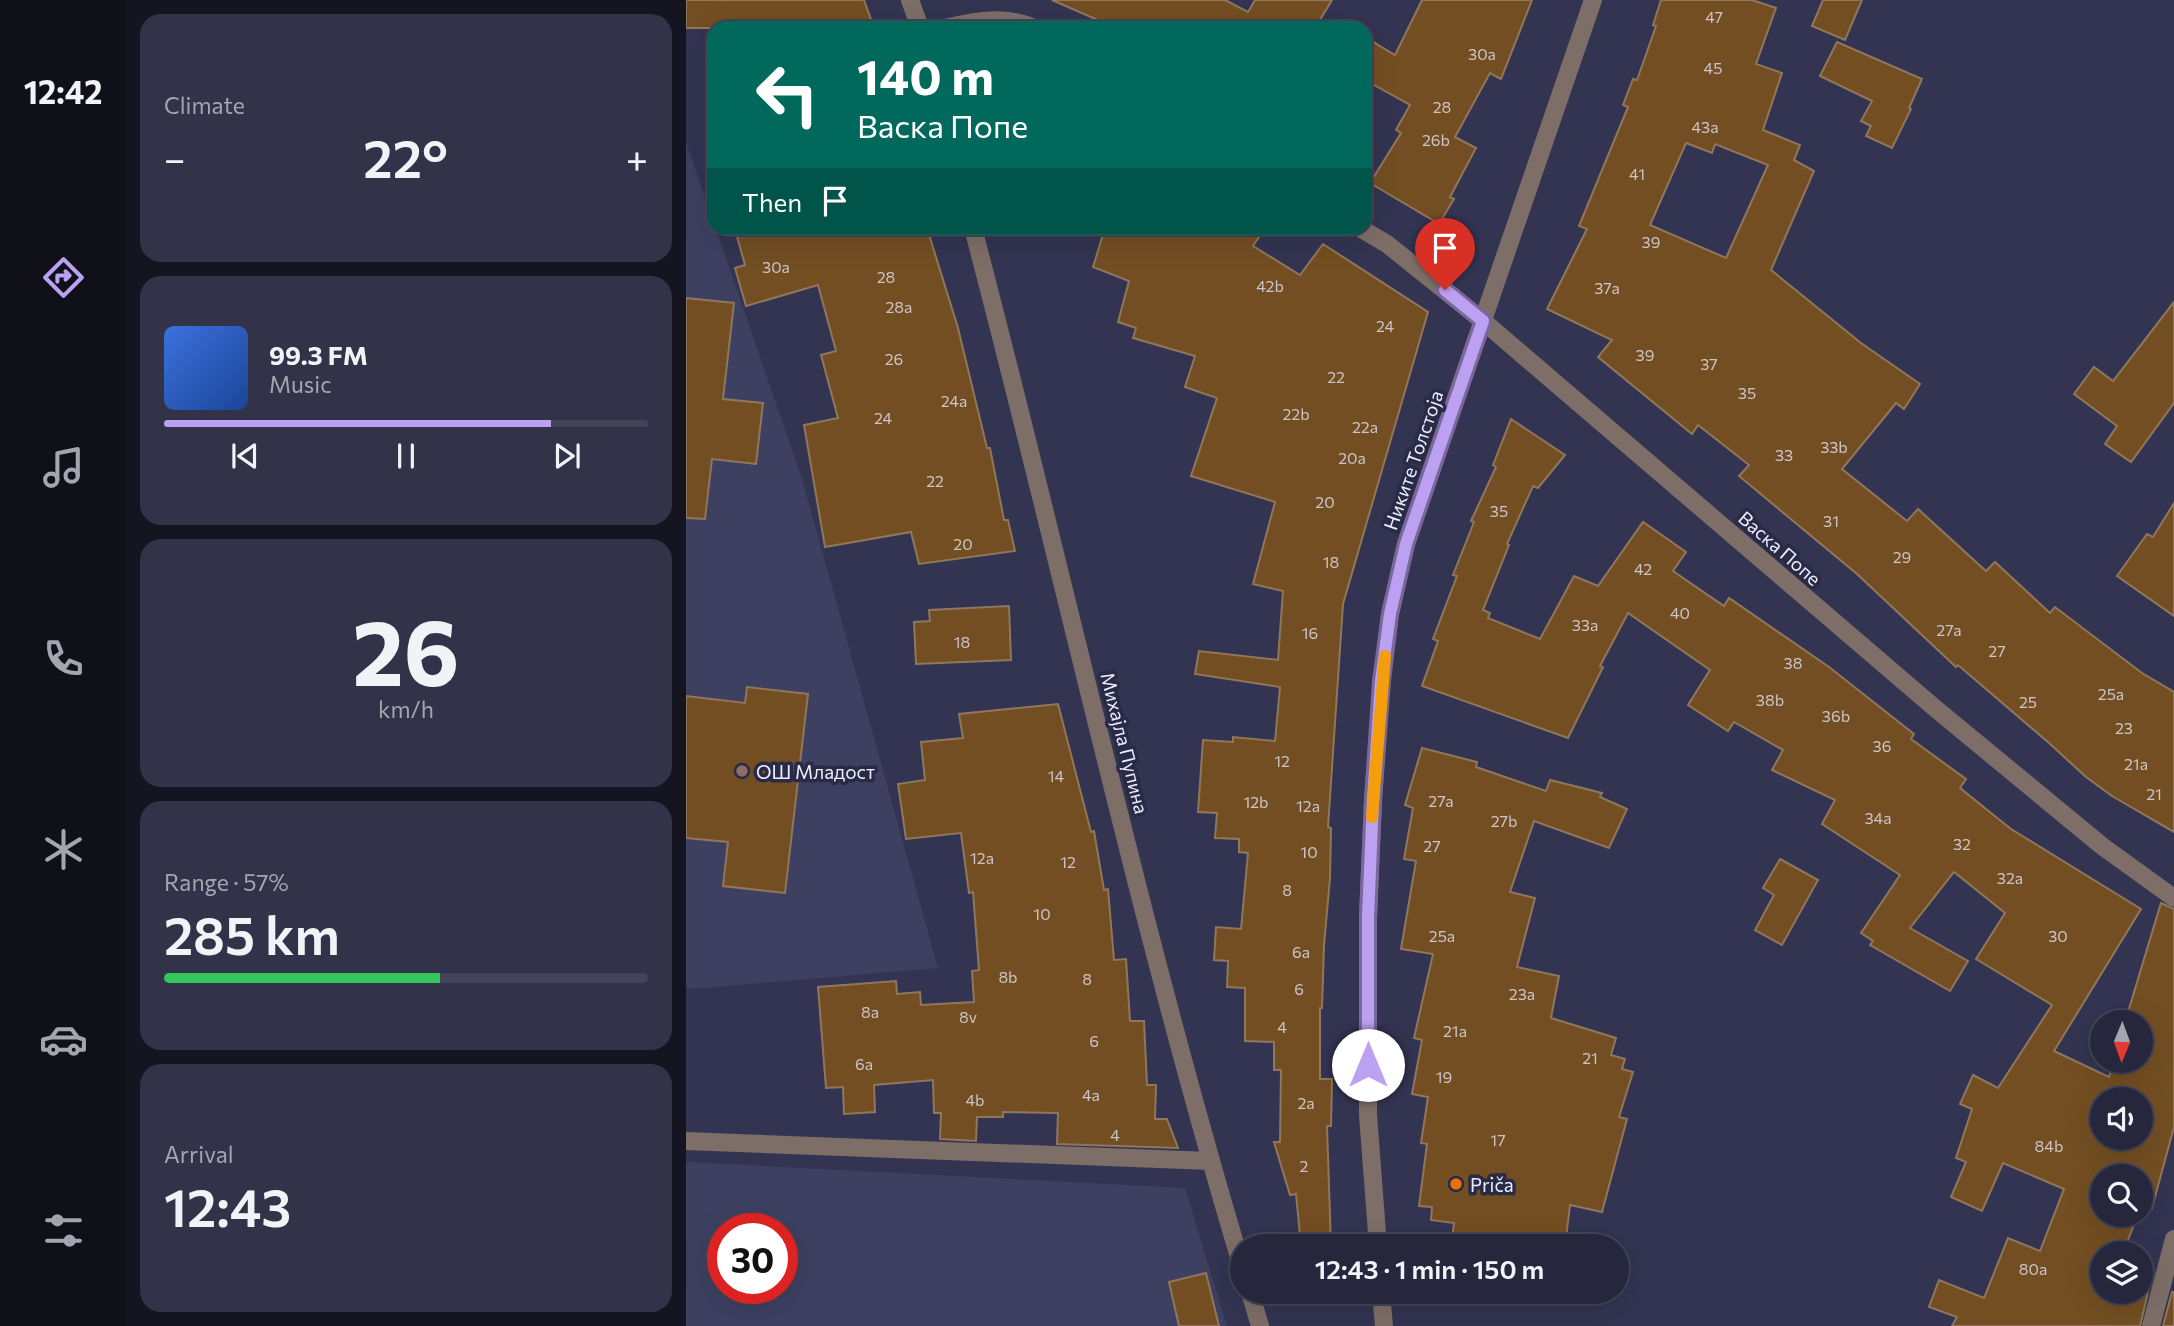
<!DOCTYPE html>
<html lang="en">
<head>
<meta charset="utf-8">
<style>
  :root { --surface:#26273d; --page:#323348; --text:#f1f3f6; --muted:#a4a5b0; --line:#424457; --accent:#bca0f2 }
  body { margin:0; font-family:Commissioner,sans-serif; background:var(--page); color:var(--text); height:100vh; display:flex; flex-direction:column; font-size:26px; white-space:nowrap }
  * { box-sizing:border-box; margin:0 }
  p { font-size:23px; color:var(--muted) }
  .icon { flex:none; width:38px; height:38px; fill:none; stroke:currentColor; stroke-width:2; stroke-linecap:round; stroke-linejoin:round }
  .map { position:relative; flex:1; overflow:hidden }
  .panel { display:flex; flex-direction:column; gap:14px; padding:14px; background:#151522; width:560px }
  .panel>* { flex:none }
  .top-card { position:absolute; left:21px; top:21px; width:665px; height:214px; border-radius:21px; box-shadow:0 7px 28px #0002,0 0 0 2px var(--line); background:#00695c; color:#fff; overflow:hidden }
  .needle { width:46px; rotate:181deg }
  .tools { position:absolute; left:1404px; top:1010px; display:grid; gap:14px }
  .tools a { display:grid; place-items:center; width:63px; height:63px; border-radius:50%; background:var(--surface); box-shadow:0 7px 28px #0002,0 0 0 2px var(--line); font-size:35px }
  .speed { position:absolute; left:21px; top:1213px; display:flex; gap:14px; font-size:35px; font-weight:700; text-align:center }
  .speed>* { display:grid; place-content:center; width:91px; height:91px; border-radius:50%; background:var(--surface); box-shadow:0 7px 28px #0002,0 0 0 2px var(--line); line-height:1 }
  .speed .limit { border:10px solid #d22; background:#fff; color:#111 }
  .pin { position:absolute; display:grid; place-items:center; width:60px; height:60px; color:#fff; margin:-72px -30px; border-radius:50% 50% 50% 0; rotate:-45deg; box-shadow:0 0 7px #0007 }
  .pin .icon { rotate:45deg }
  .me { position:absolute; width:77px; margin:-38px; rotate:0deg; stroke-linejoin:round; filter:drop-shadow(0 0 5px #0008) }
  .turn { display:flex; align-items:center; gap:24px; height:147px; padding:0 35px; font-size:32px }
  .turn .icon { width:91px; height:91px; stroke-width:2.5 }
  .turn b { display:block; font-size:49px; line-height:60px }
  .then { display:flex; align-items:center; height:66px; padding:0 35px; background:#0003; gap:14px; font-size:26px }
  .big { font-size:52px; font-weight:600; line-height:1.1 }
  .panel .card { flex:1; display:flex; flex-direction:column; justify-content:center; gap:10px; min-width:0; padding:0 24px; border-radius:21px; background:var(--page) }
  .panel .dial { align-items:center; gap:0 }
  .dial b { font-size:91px; line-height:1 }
  .song { display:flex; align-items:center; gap:21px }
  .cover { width:84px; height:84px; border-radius:10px; background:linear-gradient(135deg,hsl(220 70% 55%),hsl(220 70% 35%)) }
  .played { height:7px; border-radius:4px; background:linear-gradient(90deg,var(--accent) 80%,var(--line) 80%) }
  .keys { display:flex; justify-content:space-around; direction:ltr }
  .heat { display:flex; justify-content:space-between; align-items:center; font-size:38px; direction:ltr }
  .charge { height:10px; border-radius:5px; background:linear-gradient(90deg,#34c759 57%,var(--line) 0) }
  .trip { position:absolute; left:544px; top:1234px; width:399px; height:70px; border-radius:35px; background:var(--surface); box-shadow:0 7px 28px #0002,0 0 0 2px var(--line); font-weight:600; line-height:70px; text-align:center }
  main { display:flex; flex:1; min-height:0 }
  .tabs { display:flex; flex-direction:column; width:126px; justify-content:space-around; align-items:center; background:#0f1018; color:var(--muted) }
  .tabs .icon { width:49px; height:49px }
  .tabs .active { color:var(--accent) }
  .tabs b { font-size:32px; color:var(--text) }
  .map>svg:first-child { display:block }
  .built { fill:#3e4062; fill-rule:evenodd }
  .building { fill:#734e22; stroke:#90775c; stroke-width:2; fill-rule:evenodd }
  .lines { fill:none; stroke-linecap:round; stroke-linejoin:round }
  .street { stroke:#7e6e68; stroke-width:18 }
  .route-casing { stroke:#7a689d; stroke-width:18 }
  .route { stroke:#bca0f2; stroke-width:12 }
  .slow { stroke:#f59e0b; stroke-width:12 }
  .education-dot { fill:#8d6e63; stroke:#292a46; stroke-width:2.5 }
  .food-dot { fill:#e8710a; stroke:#292a46; stroke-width:2.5 }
  .labels { text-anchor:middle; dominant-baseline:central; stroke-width:7; stroke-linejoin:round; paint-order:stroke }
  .number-label { font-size:16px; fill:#ccc4c7 }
  .street-label { font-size:19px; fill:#eaecfe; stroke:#292a46 }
  .poi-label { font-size:19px; fill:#eaecfe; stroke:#292a46; text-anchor:start }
</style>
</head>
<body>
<main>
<nav class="tabs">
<b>12:42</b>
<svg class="icon active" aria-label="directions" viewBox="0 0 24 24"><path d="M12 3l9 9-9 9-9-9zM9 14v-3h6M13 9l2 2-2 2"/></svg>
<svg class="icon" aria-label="music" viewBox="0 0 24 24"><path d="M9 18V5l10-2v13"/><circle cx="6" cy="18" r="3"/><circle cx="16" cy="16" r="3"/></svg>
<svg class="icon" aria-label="phone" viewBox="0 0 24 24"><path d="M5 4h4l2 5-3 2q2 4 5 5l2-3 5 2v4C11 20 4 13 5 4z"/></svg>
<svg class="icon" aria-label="climate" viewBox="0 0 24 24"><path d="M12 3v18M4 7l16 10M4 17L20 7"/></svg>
<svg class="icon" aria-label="car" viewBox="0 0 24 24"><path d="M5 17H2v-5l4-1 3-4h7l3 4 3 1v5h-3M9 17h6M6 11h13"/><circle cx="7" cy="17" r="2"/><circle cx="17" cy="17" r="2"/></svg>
<svg class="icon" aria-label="filters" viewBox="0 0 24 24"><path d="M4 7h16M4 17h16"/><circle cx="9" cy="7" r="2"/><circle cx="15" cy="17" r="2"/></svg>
</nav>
<section class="panel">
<div class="card"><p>Climate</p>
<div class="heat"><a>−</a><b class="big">22°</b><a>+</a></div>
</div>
<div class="card">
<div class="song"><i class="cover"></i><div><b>99.3 FM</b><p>Music</p></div></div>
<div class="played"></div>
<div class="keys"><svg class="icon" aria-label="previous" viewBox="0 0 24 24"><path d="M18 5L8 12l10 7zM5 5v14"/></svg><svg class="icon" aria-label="pause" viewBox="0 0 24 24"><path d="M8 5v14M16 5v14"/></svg><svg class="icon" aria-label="next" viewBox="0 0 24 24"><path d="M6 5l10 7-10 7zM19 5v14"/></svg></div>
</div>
<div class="card dial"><b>26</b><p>km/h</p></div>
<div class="card"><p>Range · 57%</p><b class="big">285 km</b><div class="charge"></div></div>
<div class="card"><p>Arrival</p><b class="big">12:43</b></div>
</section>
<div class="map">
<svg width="1488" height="1326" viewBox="0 0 1488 1326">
  <rect width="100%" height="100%" fill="#333451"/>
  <g class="built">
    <polygon points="0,142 116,479 252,968 5,989 0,986"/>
    <path d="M0 1162 499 1188 541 1326H0ZM37 1228H96V1288H37Z"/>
  </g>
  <g class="building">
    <polygon points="0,0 178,0 188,28 0,28"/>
    <polygon points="366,0 539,0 562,12 569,0 646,0 629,28 430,28"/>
    <polygon points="736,0 846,0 815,79 804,73 769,137 790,148 764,197 768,199 753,224 684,183 715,133 710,130 724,105 679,80 679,37 709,55"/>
    <path d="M975 0H1066L1090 8 1070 64 1096 73 1077 130 1114 145 1108 160 1128 171 1085 270 1175 343 1234 384 1218 409 1210 403 1156 469 1221 521 1232 509 1300 571 1309 562 1364 613 1369 607 1456 673 1488 692V832L1426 796 1400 777 1363 743 1272 665 1270 667 1171 574 1053 476 1063 465 1012 425 1006 434 912 357 926 340 861 309 901 229 893 226 942 107 937 105 947 79 951 80 970 26 967 25ZM1000 143 1026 153 1029 144 1082 165 1040 258 964 225Z"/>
    <polygon points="1137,0 1176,0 1159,40 1126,26"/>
    <polygon points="1151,42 1236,79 1223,108 1225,109 1206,148 1180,136 1185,126 1175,121 1186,101 1134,76"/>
    <polygon points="69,228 241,228 272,328 301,448 304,448 318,520 322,520 329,551 233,564 225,532 139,547 118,425 152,418 135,355 150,351 132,285 60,306 49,268 59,265 50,233"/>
    <polygon points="419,228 579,228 567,246 614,275 637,244 742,312 657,604 642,827 645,828 644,878 638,945 636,1008 634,1008 634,1079 646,1079 645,1126 641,1126 645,1246 615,1246 610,1194 604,1195 588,1142 594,1142 595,1070 588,1070 588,1042 559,1041 559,988 541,987 542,961 528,960 530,927 555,929 562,853 553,852 553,839 529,838 531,813 512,812 517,740 547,742 547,737 589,741 594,687 509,674 513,651 592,660 597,591 567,584 589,502 505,476 531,398 499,387 509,356 447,338 450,328 432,322 443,281 407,267"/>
    <polygon points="0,298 48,303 37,399 77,403 70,464 26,459 19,519 0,518"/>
    <polygon points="1488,302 1488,403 1445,462 1419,444 1431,426 1388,394 1408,367 1427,381"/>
    <path d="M825 419 879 455 852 488 847 486 821 544 823 545 797 610 804 613 802 618 854 639 888 576 912 586 957 522 1000 552 987 571 1038 606 1043 598 1143 667 1228 734 1225 739 1280 779 1274 788 1325 829 1455 909 1368 1051 1423 1077 1428 1060H1454V1022H1439L1475 903 1488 909V1127L1466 1208 1456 1203 1454 1208V1176H1416V1214H1452L1437 1253H1416V1292H1462L1454 1326H1266L1271 1317 1243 1307 1253 1280 1298 1298 1322 1238 1354 1251 1378 1189 1317 1163 1296 1211 1265 1197 1280 1162 1270 1158 1286 1109 1274 1104 1287 1075 1312 1088 1366 1005 1290 959 1319 913 1268 872 1224 928 1282 961 1264 991 1184 945 1187 941 1175 933 1214 875 1136 824 1149 800 1086 770 1097 750 1048 722 1042 731 1002 705 1024 670 942 613 914 666 917 667 882 738 736 686 752 641 747 639 771 576 767 575 788 522 785 521 810 467 807 465ZM1416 1099H1454V1138H1416Z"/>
    <polygon points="1488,503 1488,616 1431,576 1461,534 1467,537"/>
    <polygon points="323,606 325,660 230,664 228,622 244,621 243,610"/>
    <polygon points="61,687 122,694 99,893 37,886 42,842 0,838 0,696 59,703"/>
    <polygon points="372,704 405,832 408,831 418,890 422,889 428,960 440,959 444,1021 458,1021 461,1085 470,1085 469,1119 481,1119 492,1148 371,1144 372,1113 317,1112 317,1117 291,1117 290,1141 254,1139 255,1113 248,1113 247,1080 188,1085 189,1112 158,1114 157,1087 140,1088 132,987 210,981 211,994 234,992 235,1005 288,1002 286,971 293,970 287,892 283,893 275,833 220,839 212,784 239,780 235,742 277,738 273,714"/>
    <polygon points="736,748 791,762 790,767 860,791 864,780 916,793 914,797 941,809 923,848 848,821 824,892 849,898 831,967 873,976 865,1018 930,1038 925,1055 939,1059 936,1069 947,1072 933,1117 941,1119 916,1212 884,1205 879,1246 765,1246 768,1223 745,1220 746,1207 733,1206 741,1144 735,1143 742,1097 726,1094 736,1040 728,1038 747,954 715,949 730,861 718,859 727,808 719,805"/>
    <polygon points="1094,859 1132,880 1096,945 1069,930 1088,895 1077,888"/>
    <polygon points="520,1273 533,1326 493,1326 483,1282"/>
    <polygon points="620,1292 649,1292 650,1298 620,1300"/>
    <polygon points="1486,1292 1488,1292 1488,1326 1477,1326"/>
  </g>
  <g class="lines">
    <g class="street">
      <polyline points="224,0 234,28"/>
      <path d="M259 28C289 21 319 15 348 28"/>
      <path d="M287 228C378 574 453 924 556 1267"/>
      <polyline points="674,228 701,244 797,321 1250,709 1416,846 1488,898"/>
      <polyline points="0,1141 525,1161"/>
      <polyline points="692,1246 682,1115 682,917 687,800 696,681 704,614 720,544 907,0"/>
      <polyline points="564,1292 574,1326"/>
      <polyline points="695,1292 698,1326"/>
      <polyline points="1465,1326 1488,1239"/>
    </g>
  </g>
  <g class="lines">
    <defs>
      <polyline id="route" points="682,1065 682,917 687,800 695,681 704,614 720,544 797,321 759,290"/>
    </defs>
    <use href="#route" class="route-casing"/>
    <use href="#route" class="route"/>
    <polyline class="slow" points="686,817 699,656"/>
  </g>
  <circle class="education-dot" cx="56" cy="771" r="7"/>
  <circle class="food-dot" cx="770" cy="1184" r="7"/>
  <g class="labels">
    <g class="number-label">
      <text x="1028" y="16">47</text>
      <text x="796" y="53">30a</text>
      <text x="1027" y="67">45</text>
      <text x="756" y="106">28</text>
      <text x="1019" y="126">43a</text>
      <text x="750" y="139">26b</text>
      <text x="951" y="173">41</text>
      <text x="965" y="241">39</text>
      <text x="90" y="266">30a</text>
      <text x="200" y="276">28</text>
      <text x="584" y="285">42b</text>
      <text x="921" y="287">37a</text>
      <text x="213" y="306">28a</text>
      <text x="699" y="325">24</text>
      <text x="959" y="354">39</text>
      <text x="208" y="358">26</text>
      <text x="1023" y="363">37</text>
      <text x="650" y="376">22</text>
      <text x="1061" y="392">35</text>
      <text x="268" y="400">24a</text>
      <text x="610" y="413">22b</text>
      <text x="197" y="417">24</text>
      <text x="679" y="426">22a</text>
      <text x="1148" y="446">33b</text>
      <text x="1098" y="454">33</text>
      <text x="666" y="457">20a</text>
      <text x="249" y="480">22</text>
      <text x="639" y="501">20</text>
      <text x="813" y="510">35</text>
      <text x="1145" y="520">31</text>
      <text x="277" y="543">20</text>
      <text x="1216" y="556">29</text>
      <text x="645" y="561">18</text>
      <text x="957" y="568">42</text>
      <text x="994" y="612">40</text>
      <text x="899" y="624">33a</text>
      <text x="1263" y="629">27a</text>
      <text x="624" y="632">16</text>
      <text x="276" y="641">18</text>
      <text x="1311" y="650">27</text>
      <text x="1107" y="662">38</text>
      <text x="1425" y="693">25a</text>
      <text x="1084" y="699">38b</text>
      <text x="1342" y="701">25</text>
      <text x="1150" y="715">36b</text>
      <text x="1438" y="727">23</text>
      <text x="1196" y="745">36</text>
      <text x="596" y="760">12</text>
      <text x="1450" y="763">21a</text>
      <text x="370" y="775">14</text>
      <text x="1468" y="793">21</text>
      <text x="755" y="800">27a</text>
      <text x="570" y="801">12b</text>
      <text x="622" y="805">12a</text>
      <text x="1192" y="817">34a</text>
      <text x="818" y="820">27b</text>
      <text x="1276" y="843">32</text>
      <text x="746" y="845">27</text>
      <text x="623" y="851">10</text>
      <text x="296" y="857">12a</text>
      <text x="382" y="861">12</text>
      <text x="1324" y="877">32a</text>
      <text x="601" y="889">8</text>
      <text x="356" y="913">10</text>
      <text x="756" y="935">25a</text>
      <text x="1372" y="935">30</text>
      <text x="615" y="951">6a</text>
      <text x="322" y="976">8b</text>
      <text x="401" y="978">8</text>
      <text x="613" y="988">6</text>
      <text x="836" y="993">23a</text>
      <text x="184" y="1011">8a</text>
      <text x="282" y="1016">8v</text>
      <text x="596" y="1026">4</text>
      <text x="769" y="1030">21a</text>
      <text x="408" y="1040">6</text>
      <text x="904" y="1057">21</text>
      <text x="178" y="1063">6a</text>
      <text x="758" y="1076">19</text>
      <text x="405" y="1094">4a</text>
      <text x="289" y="1099">4b</text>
      <text x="620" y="1102">2a</text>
      <text x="429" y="1134">4</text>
      <text x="812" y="1139">17</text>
      <text x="1363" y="1145">84b</text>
      <text x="618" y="1165">2</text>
      <text x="1347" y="1268">80a</text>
    </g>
    <g class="street-label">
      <text transform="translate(727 460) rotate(-71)">Никите Толстоја</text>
      <text transform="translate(1094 548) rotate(41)">Васка Попе</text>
      <text transform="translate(439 743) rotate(76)">Михајла Пупина</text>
    </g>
    <g class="poi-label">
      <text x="70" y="771">ОШ Младост</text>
      <text x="784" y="1184">Priča</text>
    </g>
  </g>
</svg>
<div class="tools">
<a><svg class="needle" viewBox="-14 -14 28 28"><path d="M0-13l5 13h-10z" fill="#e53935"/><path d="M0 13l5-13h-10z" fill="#a4a5b0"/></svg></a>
<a><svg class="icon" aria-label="sound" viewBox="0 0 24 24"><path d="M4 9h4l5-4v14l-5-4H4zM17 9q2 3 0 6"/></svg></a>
<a><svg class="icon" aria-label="search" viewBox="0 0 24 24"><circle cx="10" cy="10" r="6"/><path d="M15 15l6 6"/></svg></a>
<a><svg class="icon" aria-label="layers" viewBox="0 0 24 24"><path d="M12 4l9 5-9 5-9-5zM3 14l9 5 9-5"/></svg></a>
</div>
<div class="speed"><div class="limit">30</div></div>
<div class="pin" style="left:759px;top:290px;background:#d93025"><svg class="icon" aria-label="arrive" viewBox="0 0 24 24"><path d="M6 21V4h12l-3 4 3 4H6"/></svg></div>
<svg class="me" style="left:682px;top:1065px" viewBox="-20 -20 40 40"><circle r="19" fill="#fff"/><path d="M0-13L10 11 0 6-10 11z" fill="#bca0f2"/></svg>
<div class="trip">12:43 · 1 min · 150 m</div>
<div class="top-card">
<div class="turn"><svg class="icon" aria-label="left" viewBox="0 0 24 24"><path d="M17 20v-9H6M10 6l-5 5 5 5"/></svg><div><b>140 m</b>Васка Попе</div></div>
<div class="then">Then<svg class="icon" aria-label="arrive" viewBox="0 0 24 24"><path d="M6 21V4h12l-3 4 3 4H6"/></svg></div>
</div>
</div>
</main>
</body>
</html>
